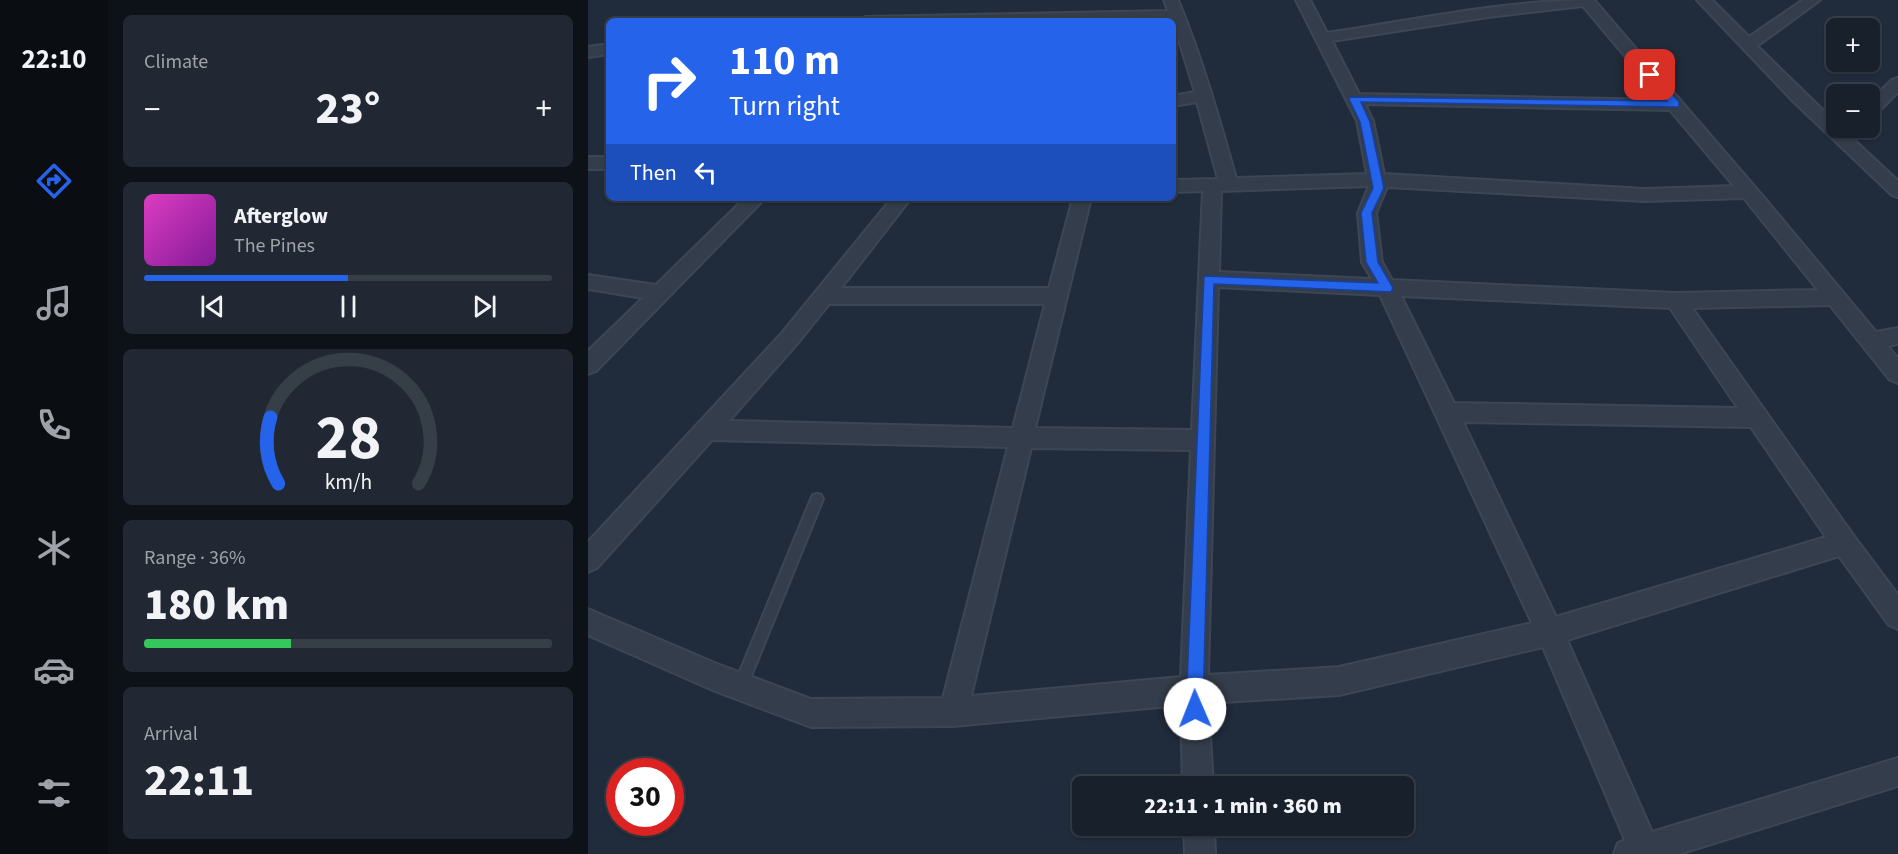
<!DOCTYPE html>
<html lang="en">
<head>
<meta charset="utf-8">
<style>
  :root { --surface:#18202c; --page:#212834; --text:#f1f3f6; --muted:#9fa3a9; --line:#363e48; --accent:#2563eb }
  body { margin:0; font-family:"Source Sans 3",sans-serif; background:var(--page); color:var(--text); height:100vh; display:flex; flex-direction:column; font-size:22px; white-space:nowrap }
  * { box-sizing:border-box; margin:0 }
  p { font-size:20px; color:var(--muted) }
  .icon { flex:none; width:33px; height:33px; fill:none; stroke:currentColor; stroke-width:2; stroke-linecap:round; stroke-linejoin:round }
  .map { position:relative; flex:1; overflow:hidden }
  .side { display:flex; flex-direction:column; gap:15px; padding:15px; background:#0d1218; width:480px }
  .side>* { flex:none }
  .guide { position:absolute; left:18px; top:18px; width:570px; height:183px; border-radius:9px; box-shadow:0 2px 4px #0004,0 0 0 2px var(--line); background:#2563eb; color:#fff; overflow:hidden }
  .tools { position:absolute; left:1238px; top:18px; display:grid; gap:12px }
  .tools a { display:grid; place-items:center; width:54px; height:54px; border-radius:9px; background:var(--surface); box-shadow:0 2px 4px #0004,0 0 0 2px var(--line); font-size:30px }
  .speed { position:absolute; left:18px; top:758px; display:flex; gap:12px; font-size:30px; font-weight:700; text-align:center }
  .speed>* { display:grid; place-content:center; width:78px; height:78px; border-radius:50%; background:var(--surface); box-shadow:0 2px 4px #0004,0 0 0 2px var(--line); line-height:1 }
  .speed .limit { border:9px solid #d22; background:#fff; color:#111 }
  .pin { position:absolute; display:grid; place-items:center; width:51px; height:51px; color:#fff; margin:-26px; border-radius:12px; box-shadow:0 3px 9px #0006 }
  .me { position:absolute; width:66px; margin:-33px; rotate:359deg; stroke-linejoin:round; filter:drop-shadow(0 0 4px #0008) }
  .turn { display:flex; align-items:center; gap:21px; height:126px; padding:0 24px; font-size:27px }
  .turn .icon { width:78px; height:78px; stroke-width:2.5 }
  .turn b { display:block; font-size:42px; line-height:51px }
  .then { display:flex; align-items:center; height:57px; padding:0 24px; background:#0003; gap:12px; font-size:22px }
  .big { font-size:45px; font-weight:800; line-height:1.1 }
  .side .card { flex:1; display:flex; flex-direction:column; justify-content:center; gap:9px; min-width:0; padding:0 21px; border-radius:9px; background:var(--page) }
  .side .dial { align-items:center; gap:0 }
  .dial svg { height:156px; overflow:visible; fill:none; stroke:var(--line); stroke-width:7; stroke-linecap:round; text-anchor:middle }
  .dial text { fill:var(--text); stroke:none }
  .song { display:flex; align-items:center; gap:18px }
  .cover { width:72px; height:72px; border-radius:9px; background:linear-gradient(135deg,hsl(310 70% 55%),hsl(290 70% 35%)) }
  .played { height:6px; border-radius:3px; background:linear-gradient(90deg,var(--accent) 50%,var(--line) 50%) }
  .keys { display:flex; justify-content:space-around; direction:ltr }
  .heat { display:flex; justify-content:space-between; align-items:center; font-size:33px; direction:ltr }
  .charge { height:9px; border-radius:4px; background:linear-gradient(90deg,#34c759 36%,var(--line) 0) }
  .trip { position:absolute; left:484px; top:776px; width:342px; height:60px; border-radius:9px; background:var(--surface); box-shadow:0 2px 4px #0004,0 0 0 2px var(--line); font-weight:800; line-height:60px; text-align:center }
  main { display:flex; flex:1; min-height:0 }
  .tab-bar { display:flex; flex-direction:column; width:108px; justify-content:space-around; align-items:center; background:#0a0d12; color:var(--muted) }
  .tab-bar .icon { width:42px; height:42px }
  .tab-bar .selected { color:var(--accent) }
  .tab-bar b { font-size:27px; color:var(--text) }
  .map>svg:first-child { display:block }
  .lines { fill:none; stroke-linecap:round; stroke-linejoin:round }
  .lane-casing { stroke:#3d4654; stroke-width:4 }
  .street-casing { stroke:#3d4654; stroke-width:4 }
  .lane { fill:#343d4b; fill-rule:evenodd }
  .street { fill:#343d4b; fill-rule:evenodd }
  .route { fill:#2563eb; stroke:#184099; stroke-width:1.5 }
</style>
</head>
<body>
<main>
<nav class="tab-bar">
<b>22:10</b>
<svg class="icon selected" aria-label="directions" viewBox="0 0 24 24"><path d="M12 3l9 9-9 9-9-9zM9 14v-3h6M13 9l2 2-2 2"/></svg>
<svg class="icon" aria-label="music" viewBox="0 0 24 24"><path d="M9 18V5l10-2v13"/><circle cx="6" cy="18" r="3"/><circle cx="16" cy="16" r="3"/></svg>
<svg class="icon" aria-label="phone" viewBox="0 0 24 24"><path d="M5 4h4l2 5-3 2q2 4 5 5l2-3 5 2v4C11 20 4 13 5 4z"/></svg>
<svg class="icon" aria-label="climate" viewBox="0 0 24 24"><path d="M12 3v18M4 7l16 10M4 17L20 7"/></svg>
<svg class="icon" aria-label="car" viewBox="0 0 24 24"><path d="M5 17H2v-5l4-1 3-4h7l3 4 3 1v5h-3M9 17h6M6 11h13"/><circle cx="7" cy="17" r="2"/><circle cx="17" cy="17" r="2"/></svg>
<svg class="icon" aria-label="filters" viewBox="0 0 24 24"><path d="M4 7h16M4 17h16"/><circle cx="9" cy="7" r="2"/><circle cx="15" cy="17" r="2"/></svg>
</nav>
<section class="side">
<div class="card"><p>Climate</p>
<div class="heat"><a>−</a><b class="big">23°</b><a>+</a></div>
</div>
<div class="card">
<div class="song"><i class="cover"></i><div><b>Afterglow</b><p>The Pines</p></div></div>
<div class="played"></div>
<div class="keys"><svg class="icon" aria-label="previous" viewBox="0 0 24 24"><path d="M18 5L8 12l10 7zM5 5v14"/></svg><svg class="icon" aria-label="pause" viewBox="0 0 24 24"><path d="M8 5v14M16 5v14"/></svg><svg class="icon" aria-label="next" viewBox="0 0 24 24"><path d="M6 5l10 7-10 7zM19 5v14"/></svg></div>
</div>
<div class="card dial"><svg viewBox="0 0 100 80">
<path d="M14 69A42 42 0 1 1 86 69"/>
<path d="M14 69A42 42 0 0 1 10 35" stroke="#2563eb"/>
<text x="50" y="56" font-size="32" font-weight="700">28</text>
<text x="50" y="72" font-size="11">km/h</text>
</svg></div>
<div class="card"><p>Range · 36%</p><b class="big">180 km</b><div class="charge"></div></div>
<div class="card"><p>Arrival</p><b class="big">22:11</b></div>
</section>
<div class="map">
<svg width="1310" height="854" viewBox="0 0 1310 854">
  <rect width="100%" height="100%" fill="#202b3b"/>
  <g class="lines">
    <defs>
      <polygon id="lane" points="229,494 233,495 235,499 157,691 152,692 147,691 146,686 223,499 225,495"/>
      <g id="street">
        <path d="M576 0H590C614 58 631 118 648 178L779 174 769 121 708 0H722L739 33C827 20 917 0 1006 0L1178 200 1288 332 1310 328V344L1300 346 1310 359V383L1302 380 1242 305 1104 308 1265 535 1310 595V629L1301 625 1251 556 979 640 1064 832 1310 758V786L1091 854H1026L1030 843 1037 840 955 647 751 695 620 703 625 786H595L593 705 365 726 223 727 127 691 0 635V609L129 664 223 699 355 698 420 447 124 440 9 568 0 572V542L194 333 304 198H323L253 288H461L485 198H503L447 428 604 430 615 191 585 192V180L630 179 609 102 585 106V96L607 92 585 21H270L277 17 580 11ZM995 6 1074 100 771 94 744 41 900 17ZM777 104 1082 110 1146 186 1057 189 796 174 785 121ZM781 186 770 213 774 262 784 279 631 272 633 191ZM799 187 1057 201 1156 198 1230 290 1088 293 804 280 794 262 788 213ZM630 287 792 295 944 623 751 667 620 675ZM813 296 1082 308 1150 408 866 403ZM241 304H457L425 428 141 421 208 345ZM875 422 1163 427 1238 537 968 617ZM443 448 603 450 593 677 383 696Z"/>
        <polygon points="1109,0 1124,0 1161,37 1215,0 1232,0 1169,46 1248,123 1248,128 1253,128 1310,181 1310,197 1304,195 1205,101"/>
        <polygon points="21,44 21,54 0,57 0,47"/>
        <polygon points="1310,78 1310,92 1287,115 1281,116 1281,102 1304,80"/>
        <rect x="0" y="157" width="21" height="12"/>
        <polygon points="157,198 177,198 8,371 0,374 0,351 55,298 0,289 0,275 68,285"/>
        <polygon points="596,825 626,825 627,854 597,854"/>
      </g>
    </defs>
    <use href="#lane" class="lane-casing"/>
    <use href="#street" class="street-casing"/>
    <use href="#lane" class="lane"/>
    <use href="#street" class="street"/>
  </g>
  <polygon class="route" points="1059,73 1065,73 1091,102 1091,107 773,102 782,122 796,188 784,213 790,262 805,288 803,292 626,284 615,709 613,715 607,717 601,715 598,709 616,276 790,283 778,262 773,213 785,188 772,122 761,99 763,97 1079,101 1059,77"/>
</svg>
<div class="tools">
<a>+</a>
<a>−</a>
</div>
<div class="speed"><div class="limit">30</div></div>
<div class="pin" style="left:1062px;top:75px;background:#d93025"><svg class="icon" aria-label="arrive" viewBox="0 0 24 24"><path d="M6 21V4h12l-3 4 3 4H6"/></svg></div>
<svg class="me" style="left:607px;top:709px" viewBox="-20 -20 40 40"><circle r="19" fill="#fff"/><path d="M0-13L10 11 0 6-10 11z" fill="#2563eb"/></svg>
<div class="trip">22:11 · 1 min · 360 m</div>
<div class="guide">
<div class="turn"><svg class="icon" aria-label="right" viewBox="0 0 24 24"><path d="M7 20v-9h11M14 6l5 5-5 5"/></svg><div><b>110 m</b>Turn right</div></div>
<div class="then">Then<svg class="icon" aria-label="left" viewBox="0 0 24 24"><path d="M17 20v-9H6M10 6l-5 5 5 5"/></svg></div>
</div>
</div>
</main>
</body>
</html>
